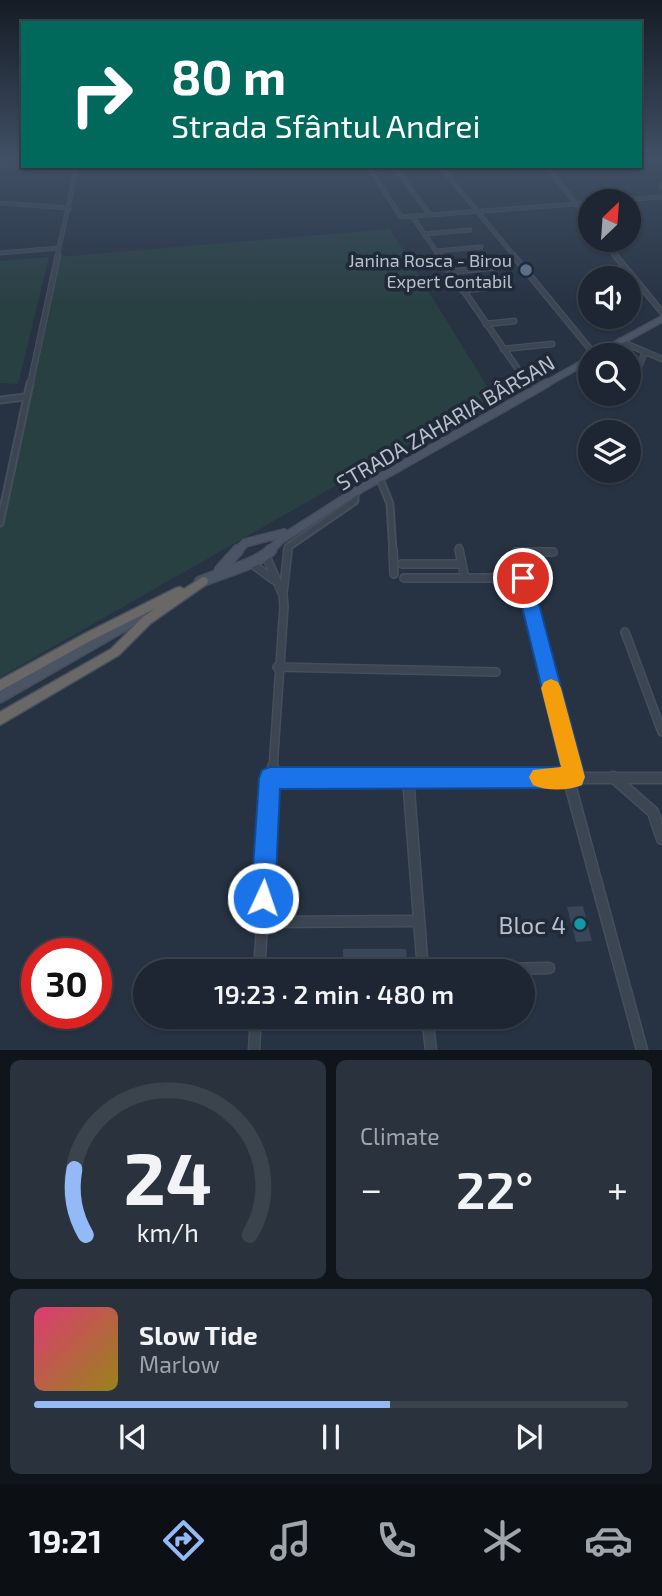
<!DOCTYPE html>
<html lang="en">
<head>
<meta charset="utf-8">
<style>
  :root { --surface:#1d2632; --page:#2a323e; --text:#f1f3f6; --muted:#a0a5ac; --line:#3b434d; --accent:#93b9f7 }
  body { margin:0; font-family:"Exo 2",sans-serif; background:var(--page); color:var(--text); height:100vh; display:flex; flex-direction:column; font-size:26px; white-space:nowrap }
  * { box-sizing:border-box; margin:0 }
  p { font-size:23px; color:var(--muted) }
  .icon { flex:none; width:38px; height:38px; fill:none; stroke:currentColor; stroke-width:2; stroke-linecap:round; stroke-linejoin:round }
  .map { position:relative; height:1050px; overflow:hidden }
  .sheet { display:flex; flex-direction:column; gap:10px; padding:10px; background:#10151c; flex:1 }
  .sheet>* { flex:none }
  .top-card { position:absolute; left:21px; top:21px; width:621px; height:147px; border-radius:0px; box-shadow:0 2px 5px #0004,0 0 0 2px var(--line); background:#00695c; color:#fff; overflow:hidden }
  .needle { width:46px; rotate:25deg }
  .tools { position:absolute; left:578px; top:189px; display:grid; gap:14px }
  .tools a { display:grid; place-items:center; width:63px; height:63px; border-radius:50%; background:var(--surface); box-shadow:0 2px 5px #0004,0 0 0 2px var(--line); font-size:35px }
  .speed { position:absolute; left:21px; top:938px; display:flex; gap:14px; font-size:35px; font-weight:700; text-align:center }
  .speed>* { display:grid; place-content:center; width:91px; height:91px; border-radius:50%; background:var(--surface); box-shadow:0 2px 5px #0004,0 0 0 2px var(--line); line-height:1 }
  .speed .limit { border:10px solid #d22; background:#fff; color:#111 }
  .pin { position:absolute; display:grid; place-items:center; width:60px; height:60px; color:#fff; margin:-30px; border:4px solid #fff; border-radius:50%; box-shadow:0 2px 7px #0007 }
  .me { position:absolute; width:77px; margin:-38px; rotate:3deg; stroke-linejoin:round; filter:drop-shadow(0 0 5px #0008) }
  .turn { display:flex; align-items:center; gap:24px; height:147px; padding:0 35px; font-size:32px }
  .turn .icon { width:91px; height:91px; stroke-width:2.5 }
  .turn b { display:block; font-size:49px; line-height:60px }
  .big { font-size:52px; font-weight:600; line-height:1.1 }
  .sheet .tile { flex:1; display:flex; flex-direction:column; justify-content:center; gap:10px; min-width:0; padding:0 24px; border-radius:10px; background:var(--page) }
  .sheet .dial { align-items:center; gap:0 }
  .dial svg { height:182px; overflow:visible; fill:none; stroke:var(--line); stroke-width:7; stroke-linecap:round; text-anchor:middle }
  .dial text { fill:var(--text); stroke:none }
  .song { display:flex; align-items:center; gap:21px }
  .cover { width:84px; height:84px; border-radius:10px; background:linear-gradient(135deg,hsl(340 70% 55%),hsl(50 70% 35%)) }
  .played { height:7px; border-radius:4px; background:linear-gradient(90deg,var(--accent) 60%,var(--line) 60%) }
  .keys { display:flex; justify-content:space-around; direction:ltr }
  .heat { display:flex; justify-content:space-between; align-items:center; font-size:38px; direction:ltr }
  .sheet .tiles { flex:1; display:grid; gap:10px; grid-template-columns:1fr 1fr }
  .tile:last-child { grid-column:span 2 }
  .trip { position:absolute; left:133px; top:959px; width:402px; height:70px; border-radius:35px; background:var(--surface); box-shadow:0 2px 5px #0004,0 0 0 2px var(--line); font-weight:600; line-height:70px; text-align:center }
  .tab-bar { display:flex; height:112px; justify-content:space-around; align-items:center; background:#0c0f14; color:var(--muted) }
  .tab-bar .icon { width:49px; height:49px }
  .tab-bar .active { color:var(--accent) }
  .tab-bar b { font-size:32px; color:var(--text) }
  .map>svg:first-child { display:block }
  .green { fill:#294043 }
  .building { fill:#394758 }
  .lines { fill:none; stroke-linecap:round; stroke-linejoin:round }
  .minor-far4-casing { stroke:#454e5c; stroke-width:5 }
  .minor-far3-casing { stroke:#454e5c; stroke-width:7 }
  .minor-far2-casing { stroke:#454e5c; stroke-width:9 }
  .minor-far1-casing { stroke:#454e5c; stroke-width:10 }
  .minor-casing { stroke:#454e5c; stroke-width:13 }
  .secondary-far2-casing { stroke:#454e5c; stroke-width:8 }
  .secondary-far1-casing { stroke:#454e5c; stroke-width:10 }
  .secondary-casing { stroke:#454e5c; stroke-width:13 }
  .trunk-casing { stroke:#46505d; stroke-width:3 }
  .minor-far4 { stroke:#3c4552; stroke-width:3.5 }
  .minor-far3 { stroke:#3c4552; stroke-width:4.5 }
  .minor-far2 { stroke:#3c4552; stroke-width:5 }
  .minor-far1 { stroke:#3c4552; stroke-width:7 }
  .minor { stroke:#3c4552; stroke-width:10 }
  .secondary-far2 { stroke:#4a5465; stroke-width:5 }
  .secondary-far1 { stroke:#4a5465; stroke-width:7 }
  .secondary { stroke:#4a5465; stroke-width:10 }
  .trunk { fill:#696866; fill-rule:evenodd }
  .route { fill:#1a73e8; stroke:#114b97; stroke-width:2 }
  .slow { fill:#f59e0b }
  .service-dot { fill:#5c6f8a; stroke:#202a38; stroke-width:2.5 }
  .culture-dot { fill:#0f9aa8; stroke:#202a38; stroke-width:2.5 }
  .labels { text-anchor:middle; dominant-baseline:central; stroke-width:7; stroke-linejoin:round; paint-order:stroke }
  .far-poi-label { font-size:18px; fill:#b9c0cc; stroke:#202a38; text-anchor:end }
  .street-label { font-size:21px; fill:#b9c0cc; stroke:#202a38 }
  .near-poi-label { font-size:24px; fill:#b9c0cc; stroke:#202a38; text-anchor:end }
</style>
</head>
<body>
<div class="map">
<svg width="662" height="1050" viewBox="0 0 662 1050">
  <rect width="100%" height="100%" fill="#273343"/>
  <g class="green">
    <polygon points="390,229 493,396 0,677 0,516 59,257"/>
    <polygon points="49,257 18,384 0,383 0,261"/>
  </g>
  <g class="building">
    <polygon points="583,906 592,941 576,942 567,907"/>
    <polygon points="343,949 406,949 408,969 343,969"/>
  </g>
  <g class="lines">
    <defs>
      <g id="minor-far4">
        <polyline points="11,158 23,158"/>
        <polyline points="0,165 76,171"/>
        <polyline points="368,166 401,217 590,203"/>
        <polyline points="394,166 430,215"/>
        <polyline points="440,166 515,257"/>
        <polyline points="547,166 590,222"/>
        <polyline points="662,184 662,188"/>
        <polyline points="608,201 662,197"/>
        <polyline points="0,203 69,208"/>
        <polyline points="412,216 440,257"/>
        <polyline points="424,234 470,230"/>
        <polyline points="603,240 617,257"/>
        <polyline points="436,251 481,247"/>
        <polyline points="0,253 59,248"/>
        <polyline points="57,257 77,166"/>
      </g>
      <g id="minor-far3">
        <polyline points="439,255 529,385"/>
        <polyline points="513,255 595,355"/>
        <polyline points="615,255 662,312"/>
        <polyline points="449,272 496,267"/>
        <polyline points="462,290 510,286"/>
        <polyline points="486,324 514,321"/>
        <polyline points="620,341 662,359"/>
        <polyline points="503,349 552,344"/>
        <polyline points="30,385 58,255"/>
        <polyline points="631,385 645,352"/>
      </g>
      <g id="minor-far2">
        <polyline points="528,383 533,391"/>
        <polyline points="629,389 631,383"/>
        <polyline points="0,400 26,397"/>
        <polyline points="380,479 390,504 393,552"/>
        <polyline points="0,523 30,383"/>
        <polyline points="459,548 460,552"/>
        <polyline points="287,552 288,547 355,501 355,493"/>
      </g>
      <g id="minor-far1">
        <polyline points="393,550 394,574"/>
        <polyline points="459,550 465,578"/>
        <polyline points="553,552 516,552 572,769"/>
        <polyline points="266,556 283,595 284,606 273,769"/>
        <polyline points="251,563 274,580"/>
        <polyline points="402,564 462,564"/>
        <polyline points="404,578 523,578"/>
        <polyline points="283,593 288,550"/>
        <polyline points="625,632 662,732"/>
        <polyline points="277,667 496,672"/>
      </g>
      <g id="minor">
        <polyline points="571,767 574,777"/>
        <polyline points="408,777 423,971"/>
        <polyline points="568,777 642,1050"/>
        <polyline points="613,777 653,812 662,839"/>
        <polyline points="270,778 662,778"/>
        <polyline points="261,922 419,921"/>
        <polyline points="423,970 549,968"/>
        <polyline points="259,971 273,767"/>
        <polyline points="427,1017 431,1050"/>
        <polyline points="254,1050 256,1017"/>
      </g>
      <g id="secondary-far2">
        <polyline points="596,355 662,319"/>
        <polyline points="544,385 590,359"/>
      </g>
      <g id="secondary-far1">
        <polyline points="237,552 245,543 284,533"/>
        <polyline points="269,552 280,540 360,489 547,383"/>
      </g>
      <g id="secondary">
        <polyline points="220,570 238,550"/>
        <path d="M200 582C220 573 258 564 271 550"/>
        <polyline points="0,697 158,606"/>
      </g>
      <polygon id="trunk" points="203,577 207,578 208,581 207,584 151,623 119,655 0,725 0,712 111,649 143,617 156,608 92,640 0,691 0,680 84,634 176,588 180,587 184,589"/>
    </defs>
    <use href="#minor-far4" class="minor-far4-casing"/>
    <use href="#minor-far3" class="minor-far3-casing"/>
    <use href="#minor-far2" class="minor-far2-casing"/>
    <use href="#minor-far1" class="minor-far1-casing"/>
    <use href="#minor" class="minor-casing"/>
    <use href="#secondary-far2" class="secondary-far2-casing"/>
    <use href="#secondary-far1" class="secondary-far1-casing"/>
    <use href="#secondary" class="secondary-casing"/>
    <use href="#trunk" class="trunk-casing"/>
    <use href="#minor-far4" class="minor-far4"/>
    <use href="#minor-far3" class="minor-far3"/>
    <use href="#minor-far2" class="minor-far2"/>
    <use href="#minor-far1" class="minor-far1"/>
    <use href="#minor" class="minor"/>
    <use href="#secondary-far2" class="secondary-far2"/>
    <use href="#secondary-far1" class="secondary-far1"/>
    <use href="#secondary" class="secondary"/>
    <use href="#trunk" class="trunk"/>
  </g>
  <linearGradient id="sky" x2="0" y2="1"><stop stop-color="#151c25"/><stop offset="0.52" stop-color="#415066"/><stop offset="1" stop-color="#415066" stop-opacity="0"/></linearGradient>
  <rect width="662" height="304" fill="url(#sky)"/>
  <polygon class="route" points="523,571 532,578 585,777 582,785 574,788 280,789 275,898 272,907 263,911 254,907 251,898 259,778 262,770 270,767 561,767 515,578"/>
  <path class="slow" d="M551 679 558 682 561 688 585 777 582 785C568 791 546 791 533 785L529 777 533 770 561 767 541 688 544 682Z"/>
  <circle class="service-dot" cx="526" cy="270" r="7"/>
  <circle class="culture-dot" cx="580" cy="924" r="7"/>
  <g class="labels">
    <g class="far-poi-label">
      <text x="512" y="260">Janina Rosca - Birou<tspan x="512" dy="21">Expert Contabil</tspan></text>
    </g>
    <g class="street-label">
      <text transform="translate(445 422) rotate(-30)">STRADA ZAHARIA BÂRSAN</text>
    </g>
    <g class="near-poi-label">
      <text x="566" y="924">Bloc 4</text>
    </g>
  </g>
</svg>
<div class="tools">
<a><svg class="needle" viewBox="-14 -14 28 28"><path d="M0-13l5 13h-10z" fill="#e53935"/><path d="M0 13l5-13h-10z" fill="#a0a5ac"/></svg></a>
<a><svg class="icon" aria-label="sound" viewBox="0 0 24 24"><path d="M4 9h4l5-4v14l-5-4H4zM17 9q2 3 0 6"/></svg></a>
<a><svg class="icon" aria-label="search" viewBox="0 0 24 24"><circle cx="10" cy="10" r="6"/><path d="M15 15l6 6"/></svg></a>
<a><svg class="icon" aria-label="layers" viewBox="0 0 24 24"><path d="M12 4l9 5-9 5-9-5zM3 14l9 5 9-5"/></svg></a>
</div>
<div class="speed"><div class="limit">30</div></div>
<div class="pin" style="left:523px;top:578px;background:#d93025"><svg class="icon" aria-label="arrive" viewBox="0 0 24 24"><path d="M6 21V4h12l-3 4 3 4H6"/></svg></div>
<svg class="me" style="left:263px;top:898px" viewBox="-20 -20 40 40"><circle r="17" fill="#1a73e8" stroke="#fff" stroke-width="3"/><path d="M0-11L8 9 0 5-8 9z" fill="#fff"/></svg>
<div class="trip">19:23 · 2 min · 480 m</div>
<div class="top-card">
<div class="turn"><svg class="icon" aria-label="right" viewBox="0 0 24 24"><path d="M7 20v-9h11M14 6l5 5-5 5"/></svg><div><b>80 m</b>Strada Sfântul Andrei</div></div>
</div>
</div>
<section class="sheet">
<div class="tiles">
<div class="tile dial"><svg viewBox="0 0 100 80">
<path d="M14 69A42 42 0 1 1 86 69"/>
<path d="M14 69A42 42 0 0 1 9 40" stroke="#93b9f7"/>
<text x="50" y="56" font-size="32" font-weight="700">24</text>
<text x="50" y="72" font-size="11">km/h</text>
</svg></div>
<div class="tile"><p>Climate</p>
<div class="heat"><a>−</a><b class="big">22°</b><a>+</a></div>
</div>
<div class="tile">
<div class="song"><i class="cover"></i><div><b>Slow Tide</b><p>Marlow</p></div></div>
<div class="played"></div>
<div class="keys"><svg class="icon" aria-label="previous" viewBox="0 0 24 24"><path d="M18 5L8 12l10 7zM5 5v14"/></svg><svg class="icon" aria-label="pause" viewBox="0 0 24 24"><path d="M8 5v14M16 5v14"/></svg><svg class="icon" aria-label="next" viewBox="0 0 24 24"><path d="M6 5l10 7-10 7zM19 5v14"/></svg></div>
</div>
</div>
</section>
<nav class="tab-bar">
<b>19:21</b>
<svg class="icon active" aria-label="directions" viewBox="0 0 24 24"><path d="M12 3l9 9-9 9-9-9zM9 14v-3h6M13 9l2 2-2 2"/></svg>
<svg class="icon" aria-label="music" viewBox="0 0 24 24"><path d="M9 18V5l10-2v13"/><circle cx="6" cy="18" r="3"/><circle cx="16" cy="16" r="3"/></svg>
<svg class="icon" aria-label="phone" viewBox="0 0 24 24"><path d="M5 4h4l2 5-3 2q2 4 5 5l2-3 5 2v4C11 20 4 13 5 4z"/></svg>
<svg class="icon" aria-label="climate" viewBox="0 0 24 24"><path d="M12 3v18M4 7l16 10M4 17L20 7"/></svg>
<svg class="icon" aria-label="car" viewBox="0 0 24 24"><path d="M5 17H2v-5l4-1 3-4h7l3 4 3 1v5h-3M9 17h6M6 11h13"/><circle cx="7" cy="17" r="2"/><circle cx="17" cy="17" r="2"/></svg>
</nav>
</body>
</html>
